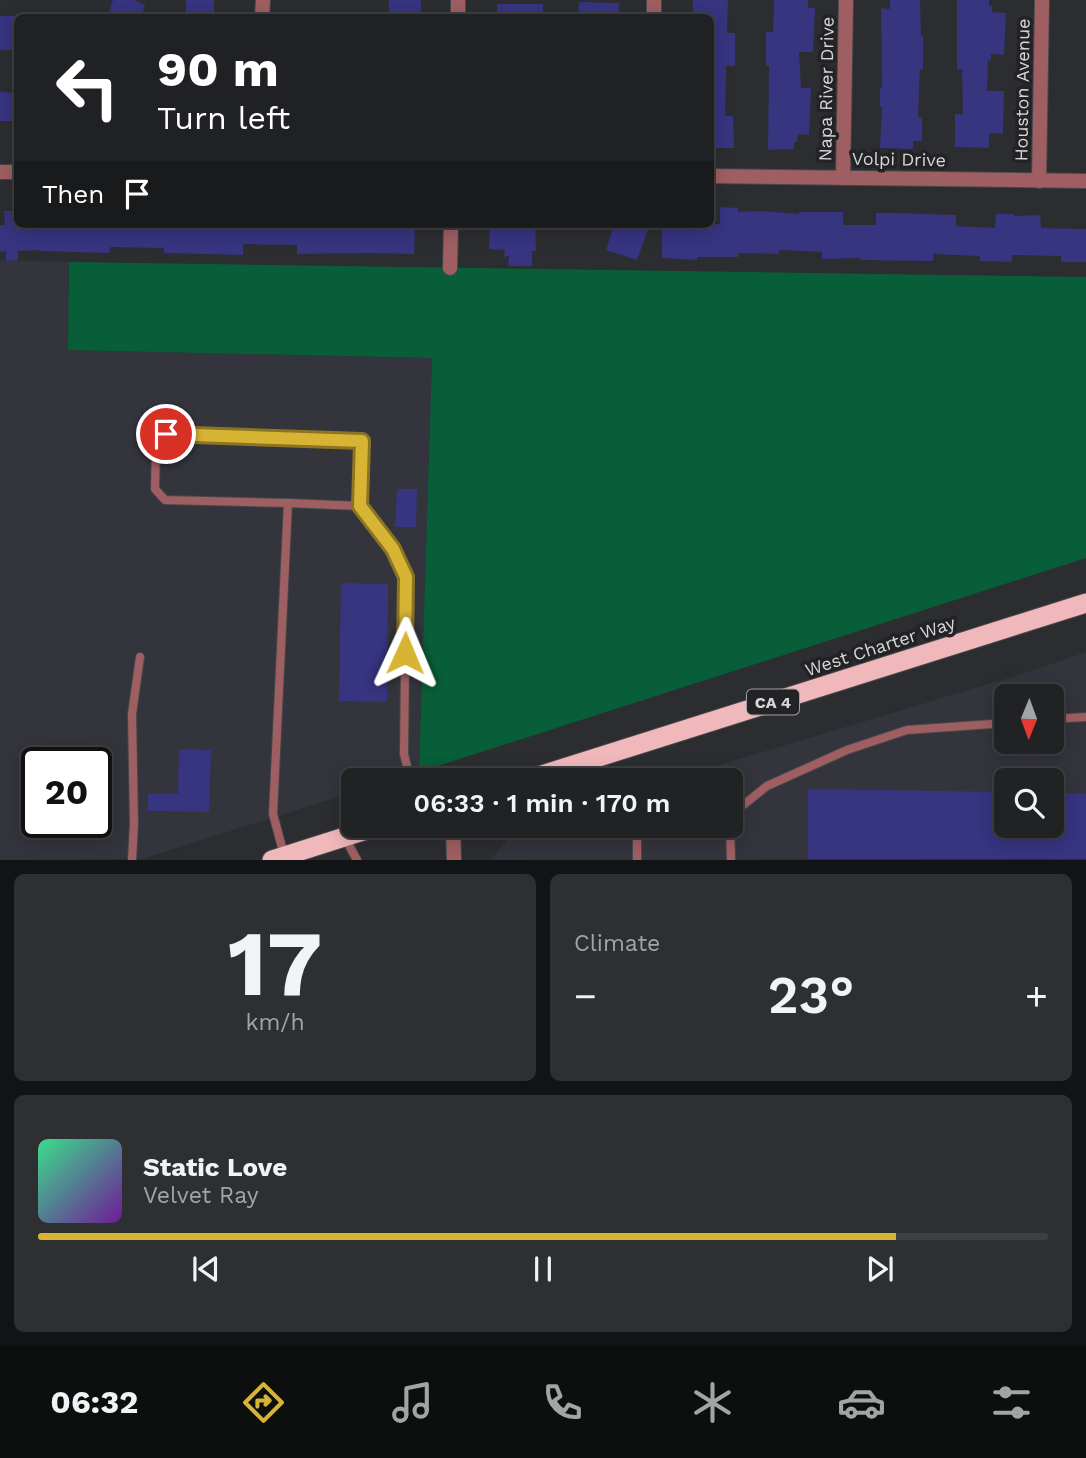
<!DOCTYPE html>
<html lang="en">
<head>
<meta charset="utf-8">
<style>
  :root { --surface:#212224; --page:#2d2f31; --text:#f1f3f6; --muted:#a2a4a6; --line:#3e3f41; --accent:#d7b434 }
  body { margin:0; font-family:"Work Sans",sans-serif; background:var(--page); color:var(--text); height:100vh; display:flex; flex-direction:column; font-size:26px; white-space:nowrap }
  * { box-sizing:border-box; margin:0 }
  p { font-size:23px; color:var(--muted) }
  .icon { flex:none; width:38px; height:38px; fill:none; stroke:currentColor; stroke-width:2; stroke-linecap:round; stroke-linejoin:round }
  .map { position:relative; height:860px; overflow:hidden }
  .details { display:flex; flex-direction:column; gap:14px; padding:14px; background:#121314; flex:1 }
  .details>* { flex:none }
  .top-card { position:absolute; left:14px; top:14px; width:700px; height:214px; border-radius:10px; box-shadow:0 4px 18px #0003,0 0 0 2px var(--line); background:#202124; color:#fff; overflow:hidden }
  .needle { width:46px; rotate:181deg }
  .fabs { position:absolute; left:994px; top:684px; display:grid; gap:14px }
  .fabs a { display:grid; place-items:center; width:70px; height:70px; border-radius:10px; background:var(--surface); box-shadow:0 4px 18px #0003,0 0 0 2px var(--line); font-size:35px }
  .speed { position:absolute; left:21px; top:747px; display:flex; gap:14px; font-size:35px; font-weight:700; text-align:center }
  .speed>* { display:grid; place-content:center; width:91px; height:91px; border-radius:50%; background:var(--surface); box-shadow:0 4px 18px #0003,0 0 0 2px var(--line); line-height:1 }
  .speed .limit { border:4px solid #111; border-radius:10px; background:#fff; color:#111 }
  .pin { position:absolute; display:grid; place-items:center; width:60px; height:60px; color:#fff; margin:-30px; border:4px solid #fff; border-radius:50%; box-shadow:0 2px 7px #0007 }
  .me { position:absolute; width:77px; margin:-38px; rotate:1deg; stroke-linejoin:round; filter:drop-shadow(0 0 5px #0008) }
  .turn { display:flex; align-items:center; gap:24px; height:147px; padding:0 28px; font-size:32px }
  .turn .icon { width:91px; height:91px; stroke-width:2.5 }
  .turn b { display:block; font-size:49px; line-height:60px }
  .then { display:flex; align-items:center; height:66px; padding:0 28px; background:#0003; gap:14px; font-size:26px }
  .big { font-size:52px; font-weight:600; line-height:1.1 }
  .details .tile { flex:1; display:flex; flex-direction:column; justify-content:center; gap:10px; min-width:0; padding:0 24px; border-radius:10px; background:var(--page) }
  .details .dial { align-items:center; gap:0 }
  .dial b { font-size:91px; line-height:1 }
  .song { display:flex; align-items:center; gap:21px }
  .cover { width:84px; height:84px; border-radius:10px; background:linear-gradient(135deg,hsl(150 70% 55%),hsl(280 70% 35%)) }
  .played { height:7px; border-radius:4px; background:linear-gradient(90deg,var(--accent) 85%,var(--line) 85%) }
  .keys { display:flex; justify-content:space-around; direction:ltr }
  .heat { display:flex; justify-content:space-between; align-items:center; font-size:38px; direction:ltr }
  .details .tiles { flex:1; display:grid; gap:14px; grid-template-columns:1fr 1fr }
  .tile:last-child { grid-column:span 2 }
  .trip { position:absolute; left:341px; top:768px; width:402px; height:70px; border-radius:10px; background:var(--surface); box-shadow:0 4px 18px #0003,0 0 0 2px var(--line); font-weight:600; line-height:70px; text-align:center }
  .tab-bar { display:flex; height:112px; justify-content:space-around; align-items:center; background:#0d0e0e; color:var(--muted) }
  .tab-bar .icon { width:49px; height:49px }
  .tab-bar .active { color:var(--accent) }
  .tab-bar b { font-size:32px; color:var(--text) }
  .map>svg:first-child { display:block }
  .built { fill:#34343d; fill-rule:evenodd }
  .green { fill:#085e38 }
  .building { fill:#373480 }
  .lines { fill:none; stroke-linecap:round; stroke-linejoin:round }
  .service-casing { stroke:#47484b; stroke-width:10 }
  .minor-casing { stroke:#47484b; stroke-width:16 }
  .trunk-casing { stroke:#47484b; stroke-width:21 }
  .service { stroke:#9f5f62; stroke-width:8 }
  .minor { stroke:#9f5f62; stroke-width:14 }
  .trunk { stroke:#f0b8ba; stroke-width:19 }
  .route-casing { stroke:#8c7522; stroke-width:18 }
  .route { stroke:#d7b434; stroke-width:12 }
  .labels { text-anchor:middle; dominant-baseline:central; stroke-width:7; stroke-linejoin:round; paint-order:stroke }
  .shield { fill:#232326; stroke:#a1a1a3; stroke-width:2 }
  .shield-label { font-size:16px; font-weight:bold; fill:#d7d7d9 }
  .street-label { font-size:18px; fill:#d7d7d9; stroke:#232326 }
</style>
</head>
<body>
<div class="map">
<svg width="1086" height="860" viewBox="0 0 1086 860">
  <rect width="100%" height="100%" fill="#2c2d30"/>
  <g class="built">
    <path d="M0 260 69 262 68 350 432 358 419 772 391 780H354L353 792 142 859 0 860ZM37 763H96V822H37Z"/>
    <path d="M1086 652V859L491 860 517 827 520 826H732V780H670L1031 671ZM1006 696H1052V742H1006ZM1006 780H1052V826H1006Z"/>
  </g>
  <polygon class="green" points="69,262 1086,277 1086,558 419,772 432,358 68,350"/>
  <g class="building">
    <polygon points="113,0 134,0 145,5 141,18 107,18"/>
    <rect x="186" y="0" width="28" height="18"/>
    <rect x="389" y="0" width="32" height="18"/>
    <polygon points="693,0 728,0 727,33 735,33 735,66 726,66 725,116 733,116 734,148 710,148 710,18 693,18"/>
    <polygon points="774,0 808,0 808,8 815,8 813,52 799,52 801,88 811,88 809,135 798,134 797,142 794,142 794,149 768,150 769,66 766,66 766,32 773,32"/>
    <polygon points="890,0 920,0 921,36 923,36 923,69 920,69 918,117 922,117 922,141 913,141 913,149 880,148 882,107 880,107 880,88 882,88 881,8 890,9"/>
    <polygon points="957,0 989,0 989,6 992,6 992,12 1006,13 1004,55 991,54 991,61 988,60 987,91 1004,91 1003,134 989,133 989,148 955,147 955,114 963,114 962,69 957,69"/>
    <polygon points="579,2 619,3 619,18 578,18"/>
    <rect x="497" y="4" width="46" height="14"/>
    <rect x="0" y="16" width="18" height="34"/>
    <polygon points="0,92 18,93 18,121 0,121"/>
    <polygon points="720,207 738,208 738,212 763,211 799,214 799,212 843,212 843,225 876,225 876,213 894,213 956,215 956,226 995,228 996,214 1014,214 1014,216 1040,215 1041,228 1086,229 1086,262 1061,262 1061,256 1012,255 1012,262 980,261 980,256 933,254 933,261 860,260 860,258 822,259 822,252 779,250 779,254 738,253 738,257 697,257 697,260 662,258 662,224 682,224 682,226 720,224"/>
    <polygon points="4,211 18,211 18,224 415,224 414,254 371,253 297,254 297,245 243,244 243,255 164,253 164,248 110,247 109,253 39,251 39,250 18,251 18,260 6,261 6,251 0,252 0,225 5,225"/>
    <polygon points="490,224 535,224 536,251 532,251 532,266 508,266 509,256 504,257 505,250 489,249"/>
    <polygon points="614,224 650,224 637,260 606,250"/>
    <polygon points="397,489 417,489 416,527 395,527"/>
    <polygon points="341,583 388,584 387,702 339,701"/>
    <polygon points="179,749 211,750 209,812 148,811 148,794 178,794"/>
    <polygon points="808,789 1006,792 1006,826 1052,826 1052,793 1086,794 1086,859 808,859"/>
  </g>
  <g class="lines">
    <defs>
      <g id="service">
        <polyline points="288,503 360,506"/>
        <polyline points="1052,719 1086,717"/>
        <polyline points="732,814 767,786 847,750 907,730 1006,723"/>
        <polyline points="730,826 731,860"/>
        <polyline points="344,836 357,860"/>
        <polyline points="284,855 273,814 288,503 165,500 155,489 156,446 166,434 362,441 360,506 393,549 406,577 404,754 410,779"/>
        <polyline points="132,860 134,824 132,714 140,657"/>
        <polyline points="637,860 637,826"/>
      </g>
      <g id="minor">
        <polyline points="262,18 263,0"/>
        <polyline points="458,18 458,0"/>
        <polyline points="654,18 654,0"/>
        <polyline points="0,172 18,172"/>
        <polyline points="710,176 1086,181"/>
        <polyline points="843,178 846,0"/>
        <polyline points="1039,181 1042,0"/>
        <polyline points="450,268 451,224"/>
        <polyline points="453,826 454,860"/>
      </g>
      <g id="trunk">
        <polyline points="526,780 1086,603"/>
        <polyline points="272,860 379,826"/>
      </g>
    </defs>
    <use href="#service" class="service-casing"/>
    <use href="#minor" class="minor-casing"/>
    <use href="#trunk" class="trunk-casing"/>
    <use href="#service" class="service"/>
    <use href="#minor" class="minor"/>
    <use href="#trunk" class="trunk"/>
  </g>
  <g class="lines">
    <defs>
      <polyline id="route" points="166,434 362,441 360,506 393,549 406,577 405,653"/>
    </defs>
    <use href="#route" class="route-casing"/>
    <use href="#route" class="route"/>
  </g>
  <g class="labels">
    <rect class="shield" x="747" y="689.5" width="52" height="25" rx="5"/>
    <g class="shield-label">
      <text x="773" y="702">CA 4</text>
    </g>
    <g class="street-label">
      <text transform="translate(826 89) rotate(-89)">Napa River Drive</text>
      <text transform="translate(1022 90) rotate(-89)">Houston Avenue</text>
      <text transform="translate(899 159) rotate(1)">Volpi Drive</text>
      <text transform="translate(880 646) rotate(-18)">West Charter Way</text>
    </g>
  </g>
</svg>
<div class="fabs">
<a><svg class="needle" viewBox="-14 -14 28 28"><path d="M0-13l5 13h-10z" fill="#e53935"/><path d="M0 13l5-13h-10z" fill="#a2a4a6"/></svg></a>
<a><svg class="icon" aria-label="search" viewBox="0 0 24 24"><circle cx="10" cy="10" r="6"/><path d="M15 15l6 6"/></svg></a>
</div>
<div class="speed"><div class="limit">20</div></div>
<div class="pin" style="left:166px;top:434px;background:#d93025"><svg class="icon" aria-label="arrive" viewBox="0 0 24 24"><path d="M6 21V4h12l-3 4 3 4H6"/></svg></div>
<svg class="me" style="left:405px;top:653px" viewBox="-20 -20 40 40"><path d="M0-17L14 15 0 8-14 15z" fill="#d7b434" stroke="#fff" stroke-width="4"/></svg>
<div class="trip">06:33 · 1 min · 170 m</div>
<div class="top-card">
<div class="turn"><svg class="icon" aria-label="left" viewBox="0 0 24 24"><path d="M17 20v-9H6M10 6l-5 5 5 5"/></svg><div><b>90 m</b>Turn left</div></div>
<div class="then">Then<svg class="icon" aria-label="arrive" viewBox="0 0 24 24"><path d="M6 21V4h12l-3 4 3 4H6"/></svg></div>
</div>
</div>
<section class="details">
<div class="tiles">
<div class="tile dial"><b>17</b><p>km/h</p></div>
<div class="tile"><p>Climate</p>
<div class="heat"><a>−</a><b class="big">23°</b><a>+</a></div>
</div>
<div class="tile">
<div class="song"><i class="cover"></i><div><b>Static Love</b><p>Velvet Ray</p></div></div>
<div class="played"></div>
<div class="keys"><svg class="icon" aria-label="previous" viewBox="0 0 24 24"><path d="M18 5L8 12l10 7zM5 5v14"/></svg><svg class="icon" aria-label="pause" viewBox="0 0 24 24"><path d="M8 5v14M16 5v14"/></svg><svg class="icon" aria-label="next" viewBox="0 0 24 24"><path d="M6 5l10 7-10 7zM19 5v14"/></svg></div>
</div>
</div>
</section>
<nav class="tab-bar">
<b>06:32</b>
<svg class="icon active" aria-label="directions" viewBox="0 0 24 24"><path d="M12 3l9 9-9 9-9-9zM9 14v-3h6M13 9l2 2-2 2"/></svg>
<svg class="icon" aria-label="music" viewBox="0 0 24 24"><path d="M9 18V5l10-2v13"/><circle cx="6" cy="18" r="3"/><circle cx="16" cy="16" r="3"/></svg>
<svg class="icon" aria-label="phone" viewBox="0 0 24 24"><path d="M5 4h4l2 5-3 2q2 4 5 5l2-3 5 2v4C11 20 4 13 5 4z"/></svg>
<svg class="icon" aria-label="climate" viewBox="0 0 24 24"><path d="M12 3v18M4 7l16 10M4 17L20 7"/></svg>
<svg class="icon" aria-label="car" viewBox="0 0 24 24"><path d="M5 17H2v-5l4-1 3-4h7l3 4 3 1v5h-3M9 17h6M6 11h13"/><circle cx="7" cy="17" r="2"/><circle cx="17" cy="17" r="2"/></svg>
<svg class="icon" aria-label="filters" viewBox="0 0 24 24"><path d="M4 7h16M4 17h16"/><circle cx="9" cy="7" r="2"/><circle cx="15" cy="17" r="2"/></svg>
</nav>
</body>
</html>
